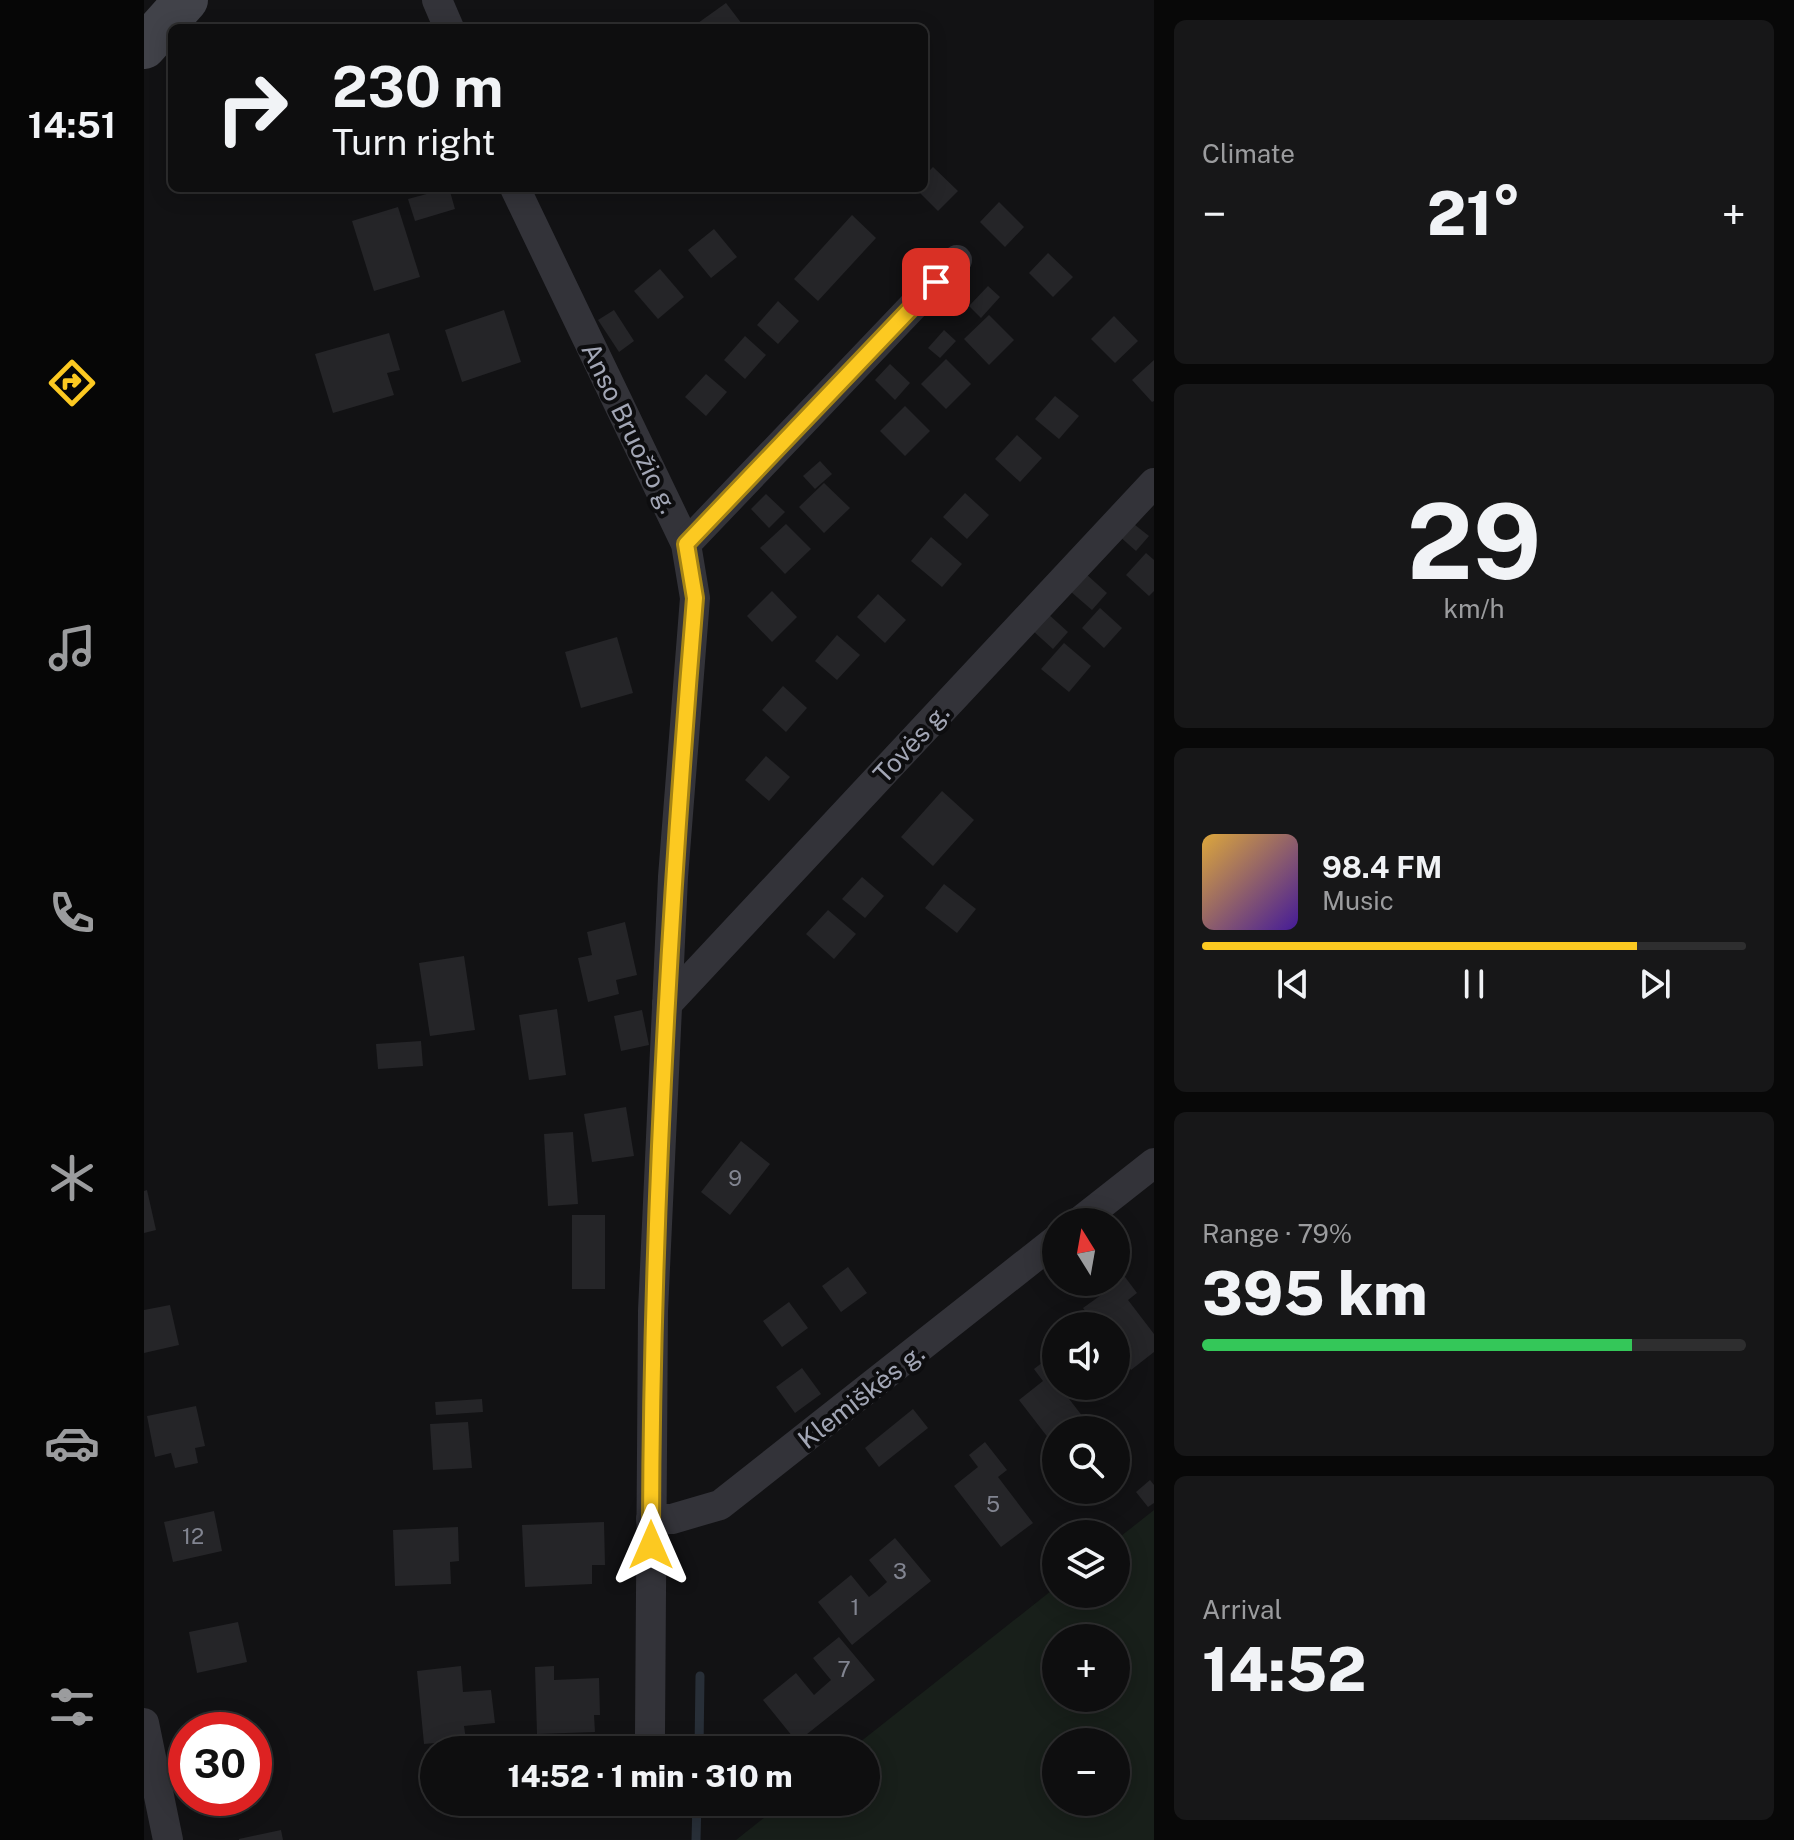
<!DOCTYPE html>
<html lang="en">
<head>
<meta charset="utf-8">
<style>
  :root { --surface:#0e0e0f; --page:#171718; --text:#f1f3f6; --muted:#9b9c9e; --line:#2e2e2f; --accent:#fcc921 }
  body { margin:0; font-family:"Public Sans",sans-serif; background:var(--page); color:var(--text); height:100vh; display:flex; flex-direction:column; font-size:30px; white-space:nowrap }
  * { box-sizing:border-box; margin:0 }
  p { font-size:26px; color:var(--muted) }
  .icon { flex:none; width:44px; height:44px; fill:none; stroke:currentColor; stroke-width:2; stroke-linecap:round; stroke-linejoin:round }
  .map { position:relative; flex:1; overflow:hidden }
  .details { display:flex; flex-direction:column; gap:20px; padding:20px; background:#080808; width:640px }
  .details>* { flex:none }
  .guide { position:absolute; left:24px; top:24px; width:760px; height:168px; border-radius:12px; box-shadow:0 4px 20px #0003,0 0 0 2px var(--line); background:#0e0e0f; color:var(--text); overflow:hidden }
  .needle { width:52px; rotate:349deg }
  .buttons { position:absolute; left:898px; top:1208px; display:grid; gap:16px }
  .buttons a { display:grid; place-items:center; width:88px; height:88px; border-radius:50%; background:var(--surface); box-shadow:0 4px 20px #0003,0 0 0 2px var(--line); font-size:40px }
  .speed { position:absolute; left:24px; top:1712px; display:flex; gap:16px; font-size:40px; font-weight:700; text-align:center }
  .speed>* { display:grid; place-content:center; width:104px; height:104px; border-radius:50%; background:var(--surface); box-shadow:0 4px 20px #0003,0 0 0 2px var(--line); line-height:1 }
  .speed .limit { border:12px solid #d22; background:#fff; color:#111 }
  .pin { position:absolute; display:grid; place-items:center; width:68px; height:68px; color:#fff; margin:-34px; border-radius:16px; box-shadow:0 4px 12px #0006 }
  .me { position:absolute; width:88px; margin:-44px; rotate:0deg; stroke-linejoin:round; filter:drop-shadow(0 0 6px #0008) }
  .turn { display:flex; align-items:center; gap:28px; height:168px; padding:0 32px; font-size:36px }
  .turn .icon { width:104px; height:104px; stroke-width:2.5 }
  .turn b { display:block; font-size:56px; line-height:68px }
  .big { font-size:60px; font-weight:800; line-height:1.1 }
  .details .widget { flex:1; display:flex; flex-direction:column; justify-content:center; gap:12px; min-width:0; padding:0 28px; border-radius:12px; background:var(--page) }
  .details .dial { align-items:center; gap:0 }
  .dial b { font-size:104px; line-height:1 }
  .song { display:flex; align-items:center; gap:24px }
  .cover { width:96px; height:96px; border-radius:12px; background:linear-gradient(135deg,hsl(40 70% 55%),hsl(260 70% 35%)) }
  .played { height:8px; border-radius:4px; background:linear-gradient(90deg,var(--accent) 80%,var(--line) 80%) }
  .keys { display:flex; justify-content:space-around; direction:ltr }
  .heat { display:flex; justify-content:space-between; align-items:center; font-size:44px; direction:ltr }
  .charge { height:12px; border-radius:6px; background:linear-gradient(90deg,#34c759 79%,var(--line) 0) }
  .trip { position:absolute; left:276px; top:1736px; width:460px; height:80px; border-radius:40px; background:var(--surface); box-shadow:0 4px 20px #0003,0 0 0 2px var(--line); font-weight:800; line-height:80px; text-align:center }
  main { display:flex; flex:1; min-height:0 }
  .tabs { display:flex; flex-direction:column; width:144px; justify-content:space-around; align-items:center; background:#060606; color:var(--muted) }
  .tabs .icon { width:56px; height:56px }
  .tabs .current { color:var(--accent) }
  .tabs b { font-size:36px; color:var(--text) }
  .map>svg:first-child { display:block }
  .green { fill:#181f1a; fill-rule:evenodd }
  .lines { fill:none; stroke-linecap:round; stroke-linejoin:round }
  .stream { stroke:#282f38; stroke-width:9 }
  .building { fill:#252528 }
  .street { stroke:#333339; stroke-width:30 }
  .secondary { stroke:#414249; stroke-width:44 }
  .route-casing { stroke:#a48315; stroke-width:20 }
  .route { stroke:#fcc921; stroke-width:14 }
  .labels { text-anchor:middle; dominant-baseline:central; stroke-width:8; stroke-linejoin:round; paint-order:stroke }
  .number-label { font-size:22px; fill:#828591 }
  .street-label { font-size:26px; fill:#a2a6b5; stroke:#0d0d0f }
</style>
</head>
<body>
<main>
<nav class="tabs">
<b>14:51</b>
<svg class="icon current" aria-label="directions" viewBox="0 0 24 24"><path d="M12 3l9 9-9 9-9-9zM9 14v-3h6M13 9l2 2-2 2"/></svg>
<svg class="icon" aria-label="music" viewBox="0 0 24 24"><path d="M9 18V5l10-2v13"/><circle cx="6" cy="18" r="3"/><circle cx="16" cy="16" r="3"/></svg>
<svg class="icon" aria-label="phone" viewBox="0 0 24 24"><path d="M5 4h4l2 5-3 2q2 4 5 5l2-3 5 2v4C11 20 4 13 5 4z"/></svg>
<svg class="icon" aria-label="climate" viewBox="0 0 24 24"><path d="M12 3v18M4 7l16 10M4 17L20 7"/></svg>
<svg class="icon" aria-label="car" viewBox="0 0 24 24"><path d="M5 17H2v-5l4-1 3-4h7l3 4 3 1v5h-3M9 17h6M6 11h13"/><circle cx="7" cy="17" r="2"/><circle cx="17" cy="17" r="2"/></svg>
<svg class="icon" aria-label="filters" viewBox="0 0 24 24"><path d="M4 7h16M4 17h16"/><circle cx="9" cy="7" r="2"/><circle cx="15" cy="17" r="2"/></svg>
</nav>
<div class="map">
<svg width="1010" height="1840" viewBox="0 0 1010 1840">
  <rect width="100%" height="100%" fill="#121214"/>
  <path class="green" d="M1010 1510V1840H592L640 1802H722V1750H706L912 1587V1594H972V1540ZM912 1638H972V1698H912ZM972 1742V1802H912V1742Z"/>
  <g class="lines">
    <g class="stream">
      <polyline points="555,1750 556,1676"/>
      <polyline points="552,1840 553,1802"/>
    </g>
  </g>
  <g class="building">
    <polygon points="582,3 601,28 547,28"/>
    <polygon points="789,167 814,191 794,211 771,188 780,188 780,176"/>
    <polygon points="305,188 311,209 271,221 264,199"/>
    <polygon points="855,202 880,227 861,247 836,222"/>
    <polygon points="254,207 276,277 230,291 208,221"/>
    <polygon points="708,215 732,238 674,301 650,279"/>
    <polygon points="570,229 593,257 567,278 544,250"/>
    <polygon points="904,253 929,277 909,297 885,273"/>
    <polygon points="516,269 540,297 514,319 490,291"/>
    <polygon points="844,286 856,297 837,318 825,306"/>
    <polygon points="634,301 655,321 634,344 613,325"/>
    <polygon points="360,310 377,362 318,382 301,330"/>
    <polygon points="470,310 490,341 475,352 454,320"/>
    <polygon points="845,315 870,340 845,365 820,339"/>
    <polygon points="970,316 994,341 971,363 947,339"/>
    <polygon points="800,330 812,341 796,358 784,348"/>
    <polygon points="245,333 256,370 243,373 250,395 189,413 171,354"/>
    <polygon points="601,336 622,355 601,379 580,360"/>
    <polygon points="802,359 827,384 802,409 777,384"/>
    <polygon points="1010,360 1010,401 1008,402 988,380"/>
    <polygon points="746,364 766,383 751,400 731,380"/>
    <polygon points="562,374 583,392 562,416 541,397"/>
    <polygon points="911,396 935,416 915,439 891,419"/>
    <polygon points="761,406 786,431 761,456 736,431"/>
    <polygon points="873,435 898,458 876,482 851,459"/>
    <polygon points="676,461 688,474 671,489 659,476"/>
    <polygon points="680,483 706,508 680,533 655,507"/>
    <polygon points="821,493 845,515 823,539 799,517"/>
    <polygon points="622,494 641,512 625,528 607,509"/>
    <polygon points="986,521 1005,536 992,551 974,535"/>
    <polygon points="642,524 667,549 641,574 616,548"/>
    <polygon points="787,537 818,564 798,587 767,561"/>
    <polygon points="1002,553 1010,560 1010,591 1005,596 982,575"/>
    <polygon points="942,574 963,593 948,610 926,591"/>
    <polygon points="628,591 653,617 628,642 603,616"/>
    <polygon points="734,594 762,620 741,643 713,617"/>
    <polygon points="956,608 978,628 960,648 938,628"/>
    <polygon points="903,613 924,632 909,649 888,630"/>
    <polygon points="693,635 716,655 693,680 671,661"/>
    <polygon points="473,637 489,693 437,708 421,652"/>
    <polygon points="920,643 947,666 925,692 897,669"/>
    <polygon points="639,686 663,708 642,732 618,710"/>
    <polygon points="622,756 646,777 625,801 601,780"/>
    <polygon points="798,791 830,820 789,866 757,837"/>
    <polygon points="718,877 740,896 721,918 698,899"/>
    <polygon points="800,884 832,909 813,933 781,908"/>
    <polygon points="684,910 712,934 690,959 662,934"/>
    <polygon points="481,922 493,975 472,980 475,994 444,1002 434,958 448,955 443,932"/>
    <polygon points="320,956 331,1030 286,1036 275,963"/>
    <polygon points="413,1009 422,1075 385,1080 375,1015"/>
    <polygon points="498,1010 505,1045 477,1051 470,1016"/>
    <polygon points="277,1041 279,1066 234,1069 232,1044"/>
    <polygon points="482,1107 490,1156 448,1162 440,1114"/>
    <polygon points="429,1132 434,1204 404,1206 400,1134"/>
    <polygon points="597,1141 626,1164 586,1215 557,1192"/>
    <polygon points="3,1190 12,1230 0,1233 0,1191"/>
    <rect x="428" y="1215" width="33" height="74"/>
    <polygon points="972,1265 993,1293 984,1300 1010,1334 1010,1352 987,1370 972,1350 972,1326 953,1326 939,1308 964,1290 958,1282 972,1282"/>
    <polygon points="704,1267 723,1293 697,1312 678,1286"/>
    <polygon points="645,1302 664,1328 638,1347 619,1321"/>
    <polygon points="26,1305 35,1345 0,1353 0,1310"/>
    <polygon points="907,1356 912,1363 912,1386 926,1386 919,1391 949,1430 912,1430 912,1448 875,1400 899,1381 890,1369"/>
    <polygon points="658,1368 677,1394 651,1413 632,1387"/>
    <polygon points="338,1399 339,1412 292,1415 291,1402"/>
    <polygon points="52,1406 61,1446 51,1448 54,1463 31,1468 27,1453 11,1457 3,1416"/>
    <polygon points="769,1409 784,1428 735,1467 721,1448"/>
    <polygon points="324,1422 328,1468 289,1470 286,1424"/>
    <polygon points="841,1442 863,1470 854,1477 889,1523 857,1547 810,1486 834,1467 825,1455"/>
    <polygon points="1006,1480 1010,1485 1010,1503 1004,1507 992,1492"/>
    <polygon points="70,1511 78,1551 29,1562 20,1522"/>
    <polygon points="460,1522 461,1565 448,1565 448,1584 381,1587 378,1525"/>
    <polygon points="314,1527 315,1561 306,1562 307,1584 251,1586 249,1530"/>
    <polygon points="751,1538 787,1581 708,1645 674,1602 707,1575 725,1597 733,1591 743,1582 725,1560"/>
    <polygon points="94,1622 103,1662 53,1673 45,1632"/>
    <polygon points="695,1637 731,1680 653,1742 619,1700 652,1673 670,1695 687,1680 669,1658"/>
    <polygon points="317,1666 319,1692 347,1690 351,1723 320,1726 322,1740 280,1744 273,1671"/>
    <polygon points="410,1666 410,1680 455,1678 456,1715 450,1715 451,1732 393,1734 391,1667"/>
    <polygon points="114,1726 123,1767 110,1770 110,1730 103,1729"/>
    <polygon points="137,1830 139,1840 95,1840 95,1839"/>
  </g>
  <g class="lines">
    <g class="street">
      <polyline points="293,0 305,28"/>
      <polyline points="371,188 542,544 551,598 529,877 509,1311 506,1734"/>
      <polyline points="542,544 813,260"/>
      <polyline points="523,1004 1010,483"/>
      <polyline points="935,1222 1010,1163"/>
      <polyline points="507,1519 528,1519 576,1505 912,1240"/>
      <polyline points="0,1723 24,1840"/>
    </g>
    <polyline class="secondary" points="0,47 42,0"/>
  </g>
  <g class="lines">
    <defs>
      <path id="route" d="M507 1545C507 1229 525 913 551 598L542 544 792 282"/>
    </defs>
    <use href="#route" class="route-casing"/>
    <use href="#route" class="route"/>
  </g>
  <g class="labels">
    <g class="number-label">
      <text x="591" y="1178">9</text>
      <text x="849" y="1504">5</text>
      <text x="49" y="1536">12</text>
      <text x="756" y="1571">3</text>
      <text x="711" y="1607">1</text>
      <text x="700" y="1669">7</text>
    </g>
    <g class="street-label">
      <text transform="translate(486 428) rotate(64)">Anso Bruožio g.</text>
      <text transform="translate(767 743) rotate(-47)">Tovės g.</text>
      <text transform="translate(717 1396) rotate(-38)">Klemiškės g.</text>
    </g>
  </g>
</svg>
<div class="buttons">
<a><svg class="needle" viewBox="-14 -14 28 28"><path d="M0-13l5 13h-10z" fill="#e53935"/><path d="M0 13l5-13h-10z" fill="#9b9c9e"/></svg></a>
<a><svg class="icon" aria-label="sound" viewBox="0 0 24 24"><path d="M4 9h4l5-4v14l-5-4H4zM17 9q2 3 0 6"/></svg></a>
<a><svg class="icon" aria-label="search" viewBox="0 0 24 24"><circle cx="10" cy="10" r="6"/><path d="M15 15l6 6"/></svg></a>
<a><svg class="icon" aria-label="layers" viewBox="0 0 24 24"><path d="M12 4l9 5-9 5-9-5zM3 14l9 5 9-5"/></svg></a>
<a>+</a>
<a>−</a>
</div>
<div class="speed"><div class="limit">30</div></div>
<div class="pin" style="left:792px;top:282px;background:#d93025"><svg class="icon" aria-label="arrive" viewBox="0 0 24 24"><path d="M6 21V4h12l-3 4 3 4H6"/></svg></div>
<svg class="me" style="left:507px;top:1545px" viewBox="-20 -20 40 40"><path d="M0-17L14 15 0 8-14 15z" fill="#fcc921" stroke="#fff" stroke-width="4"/></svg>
<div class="trip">14:52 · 1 min · 310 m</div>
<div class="guide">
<div class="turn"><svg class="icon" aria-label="right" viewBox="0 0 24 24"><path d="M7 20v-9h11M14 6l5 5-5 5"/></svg><div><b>230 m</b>Turn right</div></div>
</div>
</div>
<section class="details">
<div class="widget"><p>Climate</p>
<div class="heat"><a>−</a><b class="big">21°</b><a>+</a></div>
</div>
<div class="widget dial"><b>29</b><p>km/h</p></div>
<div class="widget">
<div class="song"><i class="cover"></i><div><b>98.4 FM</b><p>Music</p></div></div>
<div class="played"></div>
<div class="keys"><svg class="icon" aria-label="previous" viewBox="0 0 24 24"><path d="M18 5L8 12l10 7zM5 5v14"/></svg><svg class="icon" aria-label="pause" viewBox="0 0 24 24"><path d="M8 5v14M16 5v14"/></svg><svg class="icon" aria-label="next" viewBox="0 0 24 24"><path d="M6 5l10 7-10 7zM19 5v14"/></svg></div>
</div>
<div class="widget"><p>Range · 79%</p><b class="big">395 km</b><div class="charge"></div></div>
<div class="widget"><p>Arrival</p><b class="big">14:52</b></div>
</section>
</main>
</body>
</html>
